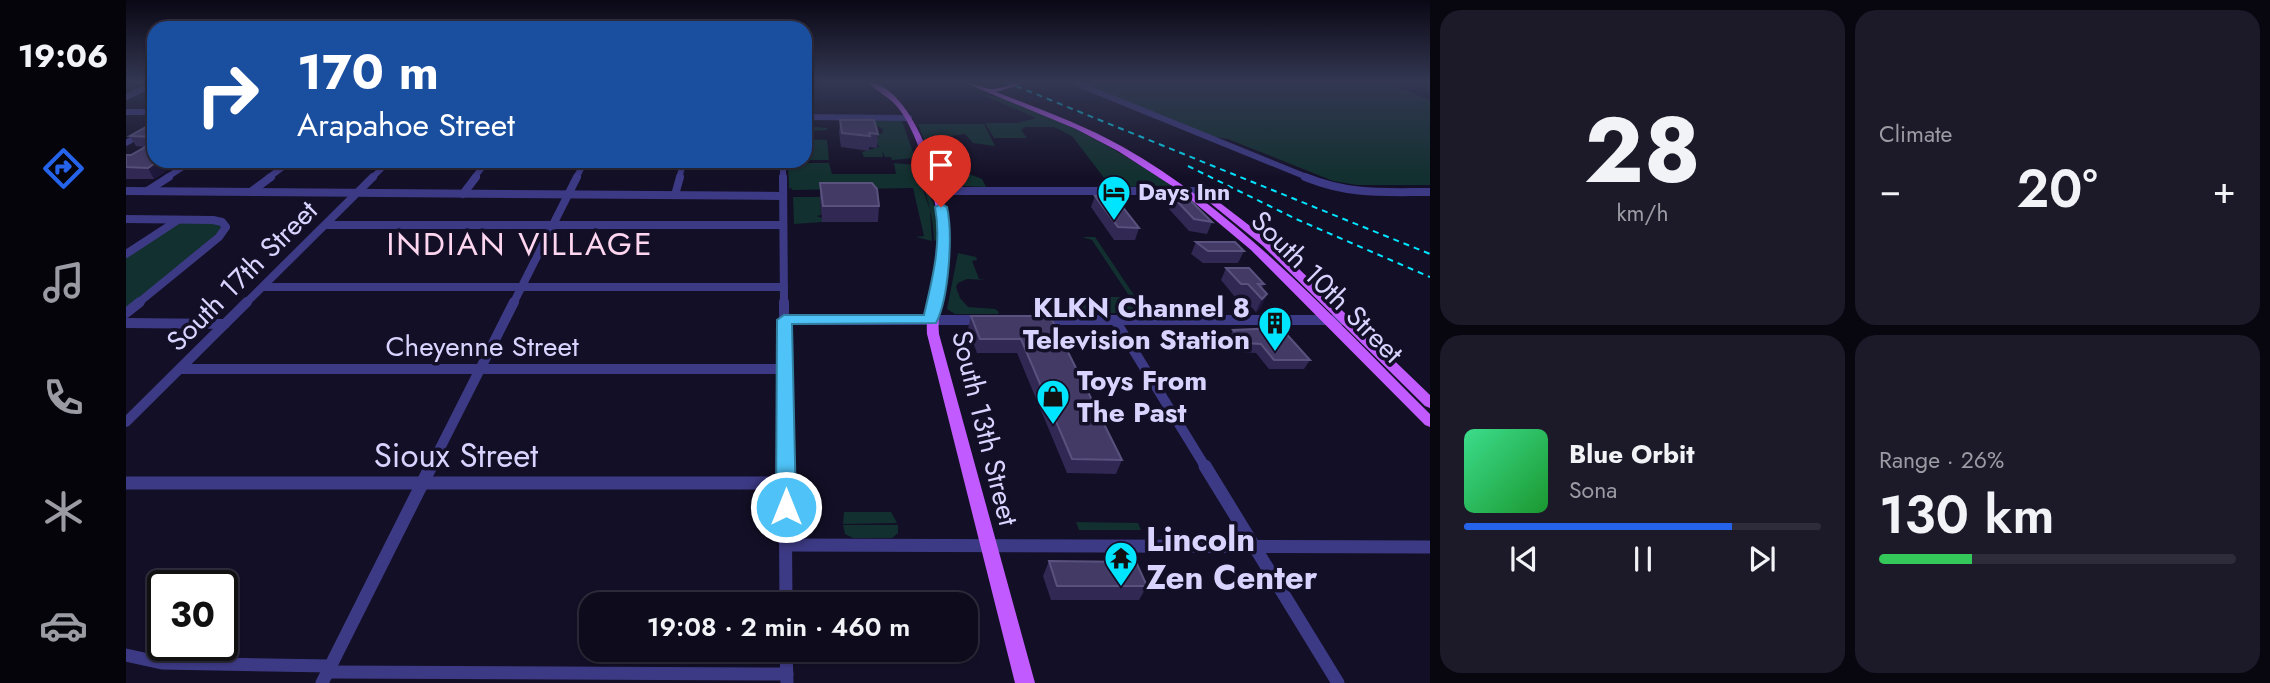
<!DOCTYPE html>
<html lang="en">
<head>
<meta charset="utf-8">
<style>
  :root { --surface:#0e0b1c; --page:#1c1929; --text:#f1f3f6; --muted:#9b9ba3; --line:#2e2b3b; --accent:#2563eb }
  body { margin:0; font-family:Jost,sans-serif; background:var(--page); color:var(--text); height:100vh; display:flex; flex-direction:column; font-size:26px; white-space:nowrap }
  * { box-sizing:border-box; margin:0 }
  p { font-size:23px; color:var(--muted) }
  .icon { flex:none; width:38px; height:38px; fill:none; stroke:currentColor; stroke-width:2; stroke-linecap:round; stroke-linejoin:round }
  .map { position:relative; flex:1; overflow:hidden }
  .details { display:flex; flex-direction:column; gap:10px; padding:10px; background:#08060f; width:840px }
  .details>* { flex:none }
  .banner { position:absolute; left:21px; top:21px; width:665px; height:147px; border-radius:21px; box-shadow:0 2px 5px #0004,0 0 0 2px var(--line); background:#1a4fa0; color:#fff; overflow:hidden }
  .speed { position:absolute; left:21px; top:570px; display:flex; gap:14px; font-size:35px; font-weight:700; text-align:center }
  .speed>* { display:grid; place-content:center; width:91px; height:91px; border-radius:50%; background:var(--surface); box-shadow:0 2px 5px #0004,0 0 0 2px var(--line); line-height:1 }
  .speed .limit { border:4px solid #111; border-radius:10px; background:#fff; color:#111 }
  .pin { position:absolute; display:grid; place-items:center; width:60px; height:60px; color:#fff; margin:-72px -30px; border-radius:50% 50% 50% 0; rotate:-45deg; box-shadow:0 0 7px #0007 }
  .pin .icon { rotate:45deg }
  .me { position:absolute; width:77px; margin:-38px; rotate:0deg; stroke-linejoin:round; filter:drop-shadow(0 0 5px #0008) }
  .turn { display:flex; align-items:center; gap:24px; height:147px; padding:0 35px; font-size:32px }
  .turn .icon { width:91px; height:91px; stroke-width:2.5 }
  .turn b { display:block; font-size:49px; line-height:60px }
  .big { font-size:52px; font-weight:600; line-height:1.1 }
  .details .card { flex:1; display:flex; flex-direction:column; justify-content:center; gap:10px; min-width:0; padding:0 24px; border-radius:21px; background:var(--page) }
  .details .dial { align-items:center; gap:0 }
  .dial b { font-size:91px; line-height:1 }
  .song { display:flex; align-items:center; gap:21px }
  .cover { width:84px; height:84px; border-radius:10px; background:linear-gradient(135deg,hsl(150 70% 55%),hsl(130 70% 35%)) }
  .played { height:7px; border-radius:4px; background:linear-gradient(90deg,var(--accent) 75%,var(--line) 75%) }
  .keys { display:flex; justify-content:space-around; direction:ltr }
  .heat { display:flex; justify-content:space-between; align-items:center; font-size:38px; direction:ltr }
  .charge { height:10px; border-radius:5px; background:linear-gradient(90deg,#34c759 26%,var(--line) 0) }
  .details .tiles { flex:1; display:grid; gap:10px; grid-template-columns:repeat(2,1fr) }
  .trip { position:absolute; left:453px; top:592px; width:399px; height:70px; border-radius:21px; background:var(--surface); box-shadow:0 2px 5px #0004,0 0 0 2px var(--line); font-weight:600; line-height:70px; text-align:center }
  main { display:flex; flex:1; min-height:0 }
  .menu { display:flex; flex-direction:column; width:126px; justify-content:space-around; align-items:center; background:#06040b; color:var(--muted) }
  .menu .icon { width:49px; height:49px }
  .menu .active { color:var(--accent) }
  .menu b { font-size:32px; color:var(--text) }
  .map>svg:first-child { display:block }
  .green { fill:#12302f }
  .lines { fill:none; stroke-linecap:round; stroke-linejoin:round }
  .minor-far3 { stroke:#3d3a85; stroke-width:6 }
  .minor-far2 { stroke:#3d3a85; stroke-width:8 }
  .minor-far1 { stroke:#3d3a85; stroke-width:10 }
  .minor { stroke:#3d3a85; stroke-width:13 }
  .major { fill:#c25bff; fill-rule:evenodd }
  .rail { stroke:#00e5ff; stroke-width:2; stroke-dasharray:6 5; stroke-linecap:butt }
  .wall { fill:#312854 }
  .shaded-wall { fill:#1d163a }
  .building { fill:#433a66; stroke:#5a527e; stroke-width:2 }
  .route { fill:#4fc3f7; stroke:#337fa1; stroke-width:2 }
  .labels { text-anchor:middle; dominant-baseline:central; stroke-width:7; stroke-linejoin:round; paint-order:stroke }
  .far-poi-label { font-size:23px; font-weight:bold; fill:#d9d4ff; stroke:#130f26; text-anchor:start }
  .street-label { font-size:28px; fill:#d9d4ff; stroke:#130f26 }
  .poi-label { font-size:28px; font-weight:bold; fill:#d9d4ff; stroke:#130f26; text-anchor:end }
  .quarter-label { font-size:32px; letter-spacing:2px; fill:#ffd6f0; stroke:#130f26 }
  .near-street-label { font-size:33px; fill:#d9d4ff; stroke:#130f26 }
  .near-poi-label { font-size:33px; font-weight:bold; fill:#d9d4ff; stroke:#130f26; text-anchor:start }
</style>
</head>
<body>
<main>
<nav class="menu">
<b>19:06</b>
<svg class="icon active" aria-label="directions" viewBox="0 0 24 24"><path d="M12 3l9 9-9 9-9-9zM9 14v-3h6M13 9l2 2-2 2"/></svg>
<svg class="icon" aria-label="music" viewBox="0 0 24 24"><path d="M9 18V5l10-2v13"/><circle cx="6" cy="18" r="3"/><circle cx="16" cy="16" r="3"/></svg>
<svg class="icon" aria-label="phone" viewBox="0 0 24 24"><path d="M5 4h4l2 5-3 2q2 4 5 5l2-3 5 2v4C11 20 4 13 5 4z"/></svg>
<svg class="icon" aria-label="climate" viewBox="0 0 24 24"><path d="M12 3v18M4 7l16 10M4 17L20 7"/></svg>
<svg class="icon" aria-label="car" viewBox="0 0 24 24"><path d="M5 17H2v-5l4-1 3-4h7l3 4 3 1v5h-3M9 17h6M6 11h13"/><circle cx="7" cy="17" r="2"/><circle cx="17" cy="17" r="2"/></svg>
</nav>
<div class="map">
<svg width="1304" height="683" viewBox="0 0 1304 683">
  <rect width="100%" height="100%" fill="#130f26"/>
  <g class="green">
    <polygon points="953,82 1259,82 1304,100 1304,185 1231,185 1207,181 1102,139 1088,137"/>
    <path d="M857 95C874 96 888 102 904 109 955 129 1001 156 1047 186L985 187 946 136 928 127H899L895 130 901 138H868L859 123H891L910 118Z"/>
    <polygon points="728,120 776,121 789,158 766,160 765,157 759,157 756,150 757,157 738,157 736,152 753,147 750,141 753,136 749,135 757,133 756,128"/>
    <polygon points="792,124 858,124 869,146 847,143 839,134 825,136 843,174 856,179 860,187 816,185"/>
    <polygon points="679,126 701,128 701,130 681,131 681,139 701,140 703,160 679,160"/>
    <path d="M665 163H703L706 174H770L768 163 791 165 808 205 812 239 808 241C807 213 800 191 789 166L804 210 806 241 790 237 798 236 787 188 666 190V187L665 189 663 188 662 165Z"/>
    <polygon points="667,197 694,197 695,215 691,216 696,218 696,222 668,224"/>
    <polygon points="54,219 81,219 100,227 0,313 0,254"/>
    <polygon points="956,237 969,237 1020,313 943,313 940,306 942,303 983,303 980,297 1004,297 966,240"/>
    <polygon points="832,253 850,257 851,260 846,261 853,279 860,280 841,279 832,283 830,287 834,298 842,307 869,309 873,312 872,314 829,314 821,309"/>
    <polygon points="718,512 765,512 771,523 717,524"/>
    <polygon points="950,522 1012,523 1015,530 953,530"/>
    <polygon points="717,525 772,525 772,533 766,538 727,538 719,534"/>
  </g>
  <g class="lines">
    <g class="minor-far3">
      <polyline points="947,82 1183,178"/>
      <polyline points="0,97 28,84"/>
      <polyline points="0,112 28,112"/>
      <polyline points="679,117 783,118"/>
      <polyline points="0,143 28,127"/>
      <polyline points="657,161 657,178"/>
      <polyline points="40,178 66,161"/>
      <polyline points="142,178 165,161"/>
      <polyline points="246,178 263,161"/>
      <polyline points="348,178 361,161"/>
      <polyline points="450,178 459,161"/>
      <polyline points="553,178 558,161"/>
    </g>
    <g class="minor-far2">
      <polyline points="657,177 658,304"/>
      <path d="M1179 177C1224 195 1256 192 1304 192"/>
      <polyline points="0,191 657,196"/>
      <polyline points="21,191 43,177"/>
      <polyline points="126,191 145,177"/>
      <polyline points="810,191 1074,191"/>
      <polyline points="337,194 350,177"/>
      <polyline points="549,195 554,177"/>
      <polyline points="0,219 87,220 96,222 100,227 93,237 11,304"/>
      <polyline points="200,225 657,225"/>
      <polyline points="0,254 52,220"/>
      <polyline points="137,287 658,287"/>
      <polyline points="119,304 247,177"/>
      <polyline points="387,304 451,177"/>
    </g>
    <g class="minor-far1">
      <polyline points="658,302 659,468"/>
      <polyline points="0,313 14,302"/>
      <polyline points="658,320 855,320"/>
      <polyline points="915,320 1219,320"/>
      <polyline points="989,320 1080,468"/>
      <polyline points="0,323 99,324"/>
      <polyline points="54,369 659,369"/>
      <polyline points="0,422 121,302"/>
      <polyline points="304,468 388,302"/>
    </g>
    <g class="minor">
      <polyline points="659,466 660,604"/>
      <polyline points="1079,466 1212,683"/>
      <polyline points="0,483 660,483"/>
      <polyline points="660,545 1304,547"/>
      <polyline points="660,649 661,683"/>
      <polyline points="0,655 36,663 205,666"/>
      <polyline points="201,672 661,674"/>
      <polyline points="196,683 305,466"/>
    </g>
    <g class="major">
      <path d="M740 82C789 82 824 204 824 244 824 275 810 303 813 334L909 683H889L801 334C799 304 811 278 813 248 817 216 794 135 773 109 764 97 751 91 740 82Z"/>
      <path d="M837 82C847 82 857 89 866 89 878 88 890 82 902 82L870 92C913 109 956 124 997 147 1114 213 1209 320 1304 414V427L1299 425 1125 250 1057 193 992 151 950 129Z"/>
      <polygon points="1081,193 1145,242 1304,395 1304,408 1299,406 1137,246 1078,198 1078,194"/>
    </g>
    <g class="rail">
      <polyline points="880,82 1304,254"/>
      <polyline points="1062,166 1170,219 1304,277"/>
    </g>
  </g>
  <g class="wall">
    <polygon points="714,120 752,134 751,148 743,147 743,151 715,147 713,133"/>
    <polygon points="28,124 28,161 47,166 28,179 0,179 0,155 5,155 19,147 10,146 4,136"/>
    <polygon points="694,183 753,206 752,222 696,222 694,198"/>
    <polygon points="969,196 1013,228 1009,240 988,240 965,207"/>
    <polygon points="1047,197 1086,222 1081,234 1063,231 1043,209"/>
    <polygon points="1070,242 1118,251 1112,263 1077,263 1065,254"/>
    <polygon points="1100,268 1138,284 1136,288 1141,294 1135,307 1130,312 1116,297 1109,297 1095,280"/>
    <polygon points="845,316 924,316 996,460 990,474 941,473 891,353 851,353 842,329"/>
    <polygon points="1107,330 1184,360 1178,369 1143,369 1130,353 1113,352 1103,339"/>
    <polygon points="923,561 1021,586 1013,600 925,600 917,576"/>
  </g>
  <g class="shaded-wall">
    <polygon points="32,161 44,161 47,166 28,179 22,168"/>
    <polygon points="1141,294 1135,307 1130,312 1136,299"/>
  </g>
  <g class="building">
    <polygon points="714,120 748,120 752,134 743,133 744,136 716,133"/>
    <polygon points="27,123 28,124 28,136 26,137 4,136"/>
    <polygon points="28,142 28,161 32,161 22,168 0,167 0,155 5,155"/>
    <polygon points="694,183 746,183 751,189 753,206 697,206"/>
    <polygon points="969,196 988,196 1013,228 992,227"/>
    <polygon points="1047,197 1061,197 1086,222 1068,219"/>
    <polygon points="1070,242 1109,242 1118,251 1082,251"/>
    <polygon points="1100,268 1123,268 1138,284 1132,284 1141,294 1136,299 1122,284 1115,284"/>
    <polygon points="845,316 924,316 996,460 946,459 895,339 854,339"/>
    <polygon points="1155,328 1184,360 1148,360 1135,344 1118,343 1107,330"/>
    <polygon points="923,561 1010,562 1021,586 931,586"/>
  </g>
  <linearGradient id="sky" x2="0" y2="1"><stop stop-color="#0a0815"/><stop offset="0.46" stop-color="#333752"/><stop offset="1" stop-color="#333752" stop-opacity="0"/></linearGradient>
  <rect width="1304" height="178" fill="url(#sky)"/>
  <path class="route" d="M815 204 821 207C827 235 823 298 810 323L666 324 670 507 667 513 660 515 653 513 650 507 651 320 658 315H798C806 279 816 245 809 207Z"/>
  <defs>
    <symbol id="hotel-pin" viewBox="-11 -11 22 30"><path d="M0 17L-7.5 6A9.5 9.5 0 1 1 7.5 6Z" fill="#00e5ff" stroke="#130f26"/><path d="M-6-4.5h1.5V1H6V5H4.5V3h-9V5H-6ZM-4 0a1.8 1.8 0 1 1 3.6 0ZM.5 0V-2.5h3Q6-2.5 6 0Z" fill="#111"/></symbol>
    <symbol id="building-pin" viewBox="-11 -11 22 30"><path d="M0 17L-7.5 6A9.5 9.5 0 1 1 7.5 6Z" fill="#00e5ff" stroke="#130f26"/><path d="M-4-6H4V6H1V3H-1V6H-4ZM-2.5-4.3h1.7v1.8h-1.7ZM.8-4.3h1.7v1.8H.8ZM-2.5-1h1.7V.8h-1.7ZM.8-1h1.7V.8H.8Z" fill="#111"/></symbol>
    <symbol id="shop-pin" viewBox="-11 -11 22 30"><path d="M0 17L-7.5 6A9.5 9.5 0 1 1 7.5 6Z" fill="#00e5ff" stroke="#130f26"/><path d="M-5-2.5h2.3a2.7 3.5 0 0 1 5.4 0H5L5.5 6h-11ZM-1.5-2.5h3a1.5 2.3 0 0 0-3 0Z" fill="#111"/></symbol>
    <symbol id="temple-pin" viewBox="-11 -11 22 30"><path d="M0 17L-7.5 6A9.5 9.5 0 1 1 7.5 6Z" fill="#00e5ff" stroke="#130f26"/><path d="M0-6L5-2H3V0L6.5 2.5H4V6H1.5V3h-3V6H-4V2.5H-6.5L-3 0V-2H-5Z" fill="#111"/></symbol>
  </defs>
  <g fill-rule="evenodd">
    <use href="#hotel-pin" x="969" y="173" width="38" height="52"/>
    <use href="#building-pin" x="1130" y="304" width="38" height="52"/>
    <use href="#shop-pin" x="908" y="377" width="38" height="52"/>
    <use href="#temple-pin" x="976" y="539" width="38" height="52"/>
  </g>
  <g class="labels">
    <g class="far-poi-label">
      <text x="1012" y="192">Days Inn</text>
    </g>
    <g class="street-label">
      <text transform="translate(116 276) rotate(-45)">South 17th Street</text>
      <text transform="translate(1201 287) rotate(45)">South 10th Street</text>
      <text x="356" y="346">Cheyenne Street</text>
      <text transform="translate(859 428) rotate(76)">South 13th Street</text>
    </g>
    <g class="poi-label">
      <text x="1124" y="307">KLKN Channel 8<tspan x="1124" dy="32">Television Station</tspan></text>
      <text x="951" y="380" text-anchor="start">Toys From<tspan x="951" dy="32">The Past</tspan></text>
    </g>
    <g class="quarter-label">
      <text x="394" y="244">INDIAN VILLAGE</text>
    </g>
    <g class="near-street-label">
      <text x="330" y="455">Sioux Street</text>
    </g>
    <g class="near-poi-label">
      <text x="1020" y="539">Lincoln<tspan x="1020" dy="38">Zen Center</tspan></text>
    </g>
  </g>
</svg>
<div class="speed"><div class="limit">30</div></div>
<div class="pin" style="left:815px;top:207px;background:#d93025"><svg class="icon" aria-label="arrive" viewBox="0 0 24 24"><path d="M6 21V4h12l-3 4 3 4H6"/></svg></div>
<svg class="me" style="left:660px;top:507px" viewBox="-20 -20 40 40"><circle r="17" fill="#4fc3f7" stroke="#fff" stroke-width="3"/><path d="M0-11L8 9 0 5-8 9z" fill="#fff"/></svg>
<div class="trip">19:08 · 2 min · 460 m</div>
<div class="banner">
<div class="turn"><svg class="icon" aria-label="right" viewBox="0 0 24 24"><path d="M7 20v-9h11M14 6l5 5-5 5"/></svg><div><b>170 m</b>Arapahoe Street</div></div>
</div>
</div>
<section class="details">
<div class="tiles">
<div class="card dial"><b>28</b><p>km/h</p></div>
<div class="card"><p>Climate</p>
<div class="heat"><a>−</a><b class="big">20°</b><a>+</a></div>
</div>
<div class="card">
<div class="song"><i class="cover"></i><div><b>Blue Orbit</b><p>Sona</p></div></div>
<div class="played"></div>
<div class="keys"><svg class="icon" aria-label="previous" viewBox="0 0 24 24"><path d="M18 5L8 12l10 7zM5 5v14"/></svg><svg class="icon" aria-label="pause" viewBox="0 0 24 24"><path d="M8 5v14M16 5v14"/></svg><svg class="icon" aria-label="next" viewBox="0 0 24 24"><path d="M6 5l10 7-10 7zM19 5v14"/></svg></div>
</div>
<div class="card"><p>Range · 26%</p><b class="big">130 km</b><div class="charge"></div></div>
</div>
</section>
</main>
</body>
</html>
